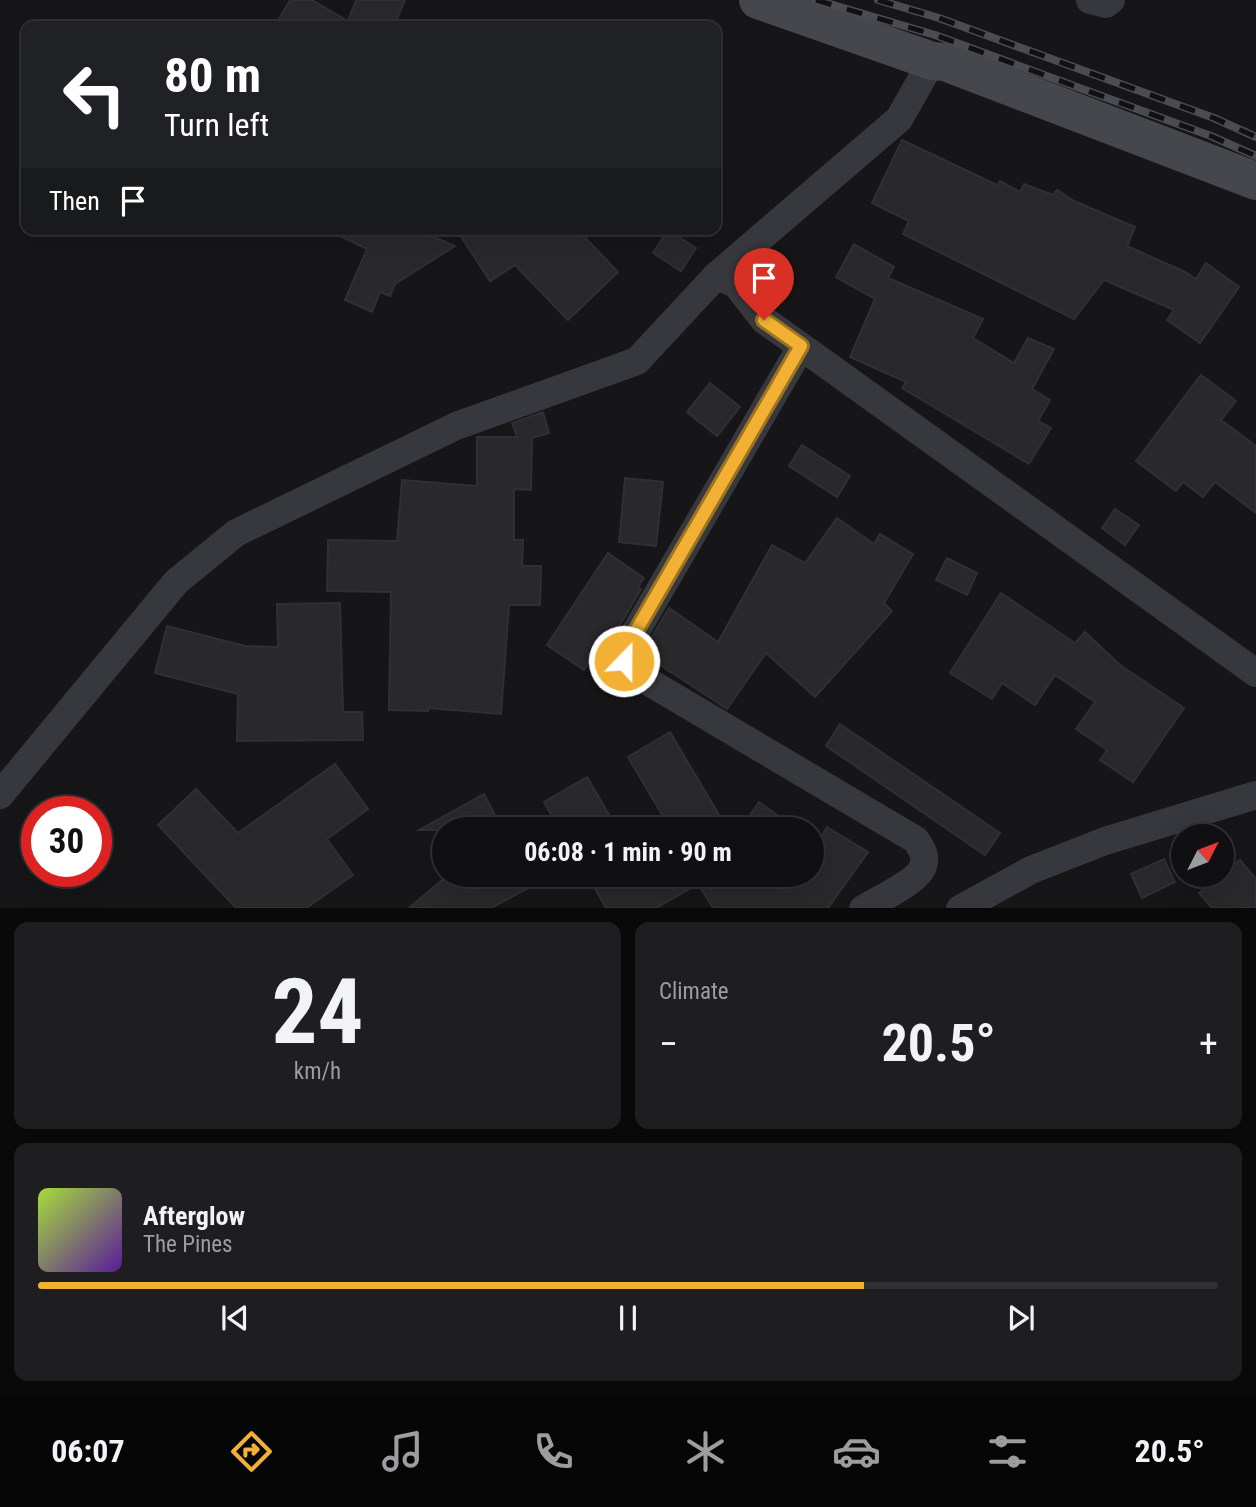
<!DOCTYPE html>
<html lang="en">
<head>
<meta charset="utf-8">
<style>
  :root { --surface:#101012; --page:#1e1e20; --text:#f1f3f6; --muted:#9c9d9f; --line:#303032; --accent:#f2b134 }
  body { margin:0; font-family:"Roboto Condensed",sans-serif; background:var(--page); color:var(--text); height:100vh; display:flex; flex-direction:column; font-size:26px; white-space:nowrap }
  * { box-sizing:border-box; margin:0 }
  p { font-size:23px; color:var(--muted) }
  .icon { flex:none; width:38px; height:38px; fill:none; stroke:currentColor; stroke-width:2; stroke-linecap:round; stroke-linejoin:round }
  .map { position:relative; height:908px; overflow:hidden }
  .side { display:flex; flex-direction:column; gap:14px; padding:14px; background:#09090a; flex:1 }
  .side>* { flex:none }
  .hud { position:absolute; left:21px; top:21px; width:700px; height:214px; border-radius:14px; box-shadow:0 7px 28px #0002,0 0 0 2px var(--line); background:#202124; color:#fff; overflow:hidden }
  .needle { width:46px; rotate:48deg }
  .fabs { position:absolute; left:1171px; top:824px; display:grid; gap:14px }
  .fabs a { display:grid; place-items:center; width:63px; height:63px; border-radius:50%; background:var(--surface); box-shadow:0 7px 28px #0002,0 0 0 2px var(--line); font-size:35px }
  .speed { position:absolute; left:21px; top:796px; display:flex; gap:14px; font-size:35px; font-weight:700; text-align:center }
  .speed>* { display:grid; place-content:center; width:91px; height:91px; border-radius:50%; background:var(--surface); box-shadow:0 7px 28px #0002,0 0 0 2px var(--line); line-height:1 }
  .speed .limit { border:10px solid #d22; background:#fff; color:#111 }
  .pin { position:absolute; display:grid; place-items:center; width:60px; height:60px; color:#fff; margin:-72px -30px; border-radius:50% 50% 50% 0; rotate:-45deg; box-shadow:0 0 7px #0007 }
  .pin .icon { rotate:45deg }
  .me { position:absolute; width:77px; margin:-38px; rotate:22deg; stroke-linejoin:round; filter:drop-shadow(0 0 5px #0008) }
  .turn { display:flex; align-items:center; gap:24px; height:147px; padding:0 28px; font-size:32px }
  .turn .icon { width:91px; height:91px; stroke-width:2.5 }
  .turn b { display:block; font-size:49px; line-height:60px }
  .then { display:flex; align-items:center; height:66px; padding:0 28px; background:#0003; gap:14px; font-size:26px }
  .big { font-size:52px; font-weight:700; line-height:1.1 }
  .side .tile { flex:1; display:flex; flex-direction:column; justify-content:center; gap:10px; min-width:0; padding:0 24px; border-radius:14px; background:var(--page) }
  .side .dial { align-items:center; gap:0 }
  .dial b { font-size:91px; line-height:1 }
  .song { display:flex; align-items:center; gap:21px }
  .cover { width:84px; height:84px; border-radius:10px; background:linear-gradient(135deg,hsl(80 70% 55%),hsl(270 70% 35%)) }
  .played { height:7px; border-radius:4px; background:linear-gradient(90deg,var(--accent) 70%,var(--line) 70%) }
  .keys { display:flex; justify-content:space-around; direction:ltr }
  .heat { display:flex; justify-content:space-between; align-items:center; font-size:38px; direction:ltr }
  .side .tiles { flex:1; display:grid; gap:14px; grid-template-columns:1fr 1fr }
  .tile:last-child { grid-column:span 2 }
  .trip { position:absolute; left:432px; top:817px; width:392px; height:70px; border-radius:35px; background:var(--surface); box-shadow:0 7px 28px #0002,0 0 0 2px var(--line); font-weight:700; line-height:70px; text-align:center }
  .dock { display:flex; height:112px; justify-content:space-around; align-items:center; background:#060607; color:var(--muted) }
  .dock .icon { width:49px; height:49px }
  .dock .current { color:var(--accent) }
  .dock b { font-size:32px; color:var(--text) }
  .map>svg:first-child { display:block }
  .building { fill:#29292c; stroke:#303034; stroke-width:2 }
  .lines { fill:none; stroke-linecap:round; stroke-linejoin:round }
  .minor { stroke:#37383d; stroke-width:28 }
  .secondary { stroke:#45474d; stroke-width:38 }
  .rail-casing { stroke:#4a4c52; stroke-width:8 }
  .rail { stroke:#111113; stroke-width:5; stroke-dasharray:16; stroke-linecap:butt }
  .route-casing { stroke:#9d7322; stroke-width:18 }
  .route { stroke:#f2b134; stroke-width:12 }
</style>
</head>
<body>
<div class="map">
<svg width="1256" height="909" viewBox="0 0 1256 909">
  <rect width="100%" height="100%" fill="#161618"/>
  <g class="building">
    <polygon points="290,0 312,0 348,21 356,0 405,0 394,26 275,26"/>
    <polygon points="902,140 997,185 1000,181 1020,192 1024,184 1053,195 1057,190 1074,201 1135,227 1127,246 1185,272 1196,279 1206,263 1239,287 1200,343 1167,320 1174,310 1104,280 1074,319 903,234 909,221 872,203"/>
    <polygon points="326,229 415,229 455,246 395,284 390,296 380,292 372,312 345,300 367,249"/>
    <polygon points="456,229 577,229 618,272 568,320 515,265 490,281"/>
    <polygon points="668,230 696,248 681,271 653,253"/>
    <polygon points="854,244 894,267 888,278 983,319 973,338 1014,363 1028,338 1054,349 1032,389 1050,400 1038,421 1051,428 1029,464 902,388 906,382 850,357 875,299 836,277"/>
    <polygon points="1201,375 1236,401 1221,420 1256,446 1256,513 1215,482 1203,497 1183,482 1176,491 1136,461"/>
    <polygon points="710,383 740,407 717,436 687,412"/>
    <polygon points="543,412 549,433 532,438 531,490 514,489 514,540 523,540 522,566 541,566 540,605 509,605 501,714 428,708 428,711 389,710 391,592 327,591 328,540 397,541 402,480 477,486 477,437 517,437 512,423"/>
    <polygon points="802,445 850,476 837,497 789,466"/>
    <polygon points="625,478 663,482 656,546 619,542"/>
    <polygon points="1115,509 1139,525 1125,545 1102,528"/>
    <polygon points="837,518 874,544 880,534 913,554 884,603 892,611 815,697 766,653 727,709 642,653 669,608 718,642 772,545 805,563"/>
    <polygon points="608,553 644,578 638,587 641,589 615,634 610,631 584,670 547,645"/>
    <polygon points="947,558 977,573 967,595 936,580"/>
    <polygon points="1001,593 1075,643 1085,632 1120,665 1184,708 1133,782 1100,760 1107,750 1076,729 1095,702 1055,675 1035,705 1002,683 992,699 950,673"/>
    <polygon points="340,603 343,712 362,712 363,740 237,741 238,694 155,673 167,626 245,646 278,647 277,604"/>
    <polygon points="840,724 1000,833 985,855 826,746"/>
    <polygon points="670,732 728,830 671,830 628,757"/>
    <polygon points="335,764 368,809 327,839 353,875 306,908 236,908 158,825 196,789 238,833"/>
    <polygon points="587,777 618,830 560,830 544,802"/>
    <polygon points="484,794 503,830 419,830"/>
    <polygon points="759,802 798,830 740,830"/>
    <polygon points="827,827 868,852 828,908 713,908 698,884 656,908 606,908 587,875 812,875 812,853"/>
    <polygon points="1164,859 1175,882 1142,898 1131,874"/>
    <polygon points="1240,860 1256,879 1256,908 1212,908 1199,893"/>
    <polygon points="448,875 553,875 491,908 409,908"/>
  </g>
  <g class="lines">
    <g class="minor">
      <polyline points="1090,0 1106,4 1111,0"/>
      <polyline points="932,61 899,119 716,276 736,284 764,320 1256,673"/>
      <path d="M801 347 625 650 624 661 632 672 916 840C921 848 927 856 923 866 919 881 877 900 863 909"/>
      <polyline points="0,795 176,582 236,533 456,426 637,361 716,276"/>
      <polyline points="960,909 1031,870 1105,841 1256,795"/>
    </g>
    <polyline class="secondary" points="758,0 932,61 945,62 1256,181"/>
    <defs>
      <g id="rail">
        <polyline points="816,0 935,35 1211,136 1256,156"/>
        <polyline points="878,0 939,18 1214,118 1256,137"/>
      </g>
    </defs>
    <use href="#rail" class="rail-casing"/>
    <use href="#rail" class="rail"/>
  </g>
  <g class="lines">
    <defs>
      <polyline id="route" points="624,661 625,650 801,346 764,320"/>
    </defs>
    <use href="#route" class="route-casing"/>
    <use href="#route" class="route"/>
  </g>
</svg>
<div class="fabs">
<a><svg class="needle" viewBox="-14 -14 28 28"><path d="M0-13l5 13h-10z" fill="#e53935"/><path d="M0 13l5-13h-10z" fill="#9c9d9f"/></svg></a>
</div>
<div class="speed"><div class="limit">30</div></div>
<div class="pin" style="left:764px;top:320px;background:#d93025"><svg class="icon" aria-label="arrive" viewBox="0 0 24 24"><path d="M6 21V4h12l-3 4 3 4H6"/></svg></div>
<svg class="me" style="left:624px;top:661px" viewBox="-20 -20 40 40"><circle r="17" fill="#f2b134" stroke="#fff" stroke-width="3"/><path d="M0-11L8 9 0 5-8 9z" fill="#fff"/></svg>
<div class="trip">06:08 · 1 min · 90 m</div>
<div class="hud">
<div class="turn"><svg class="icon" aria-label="left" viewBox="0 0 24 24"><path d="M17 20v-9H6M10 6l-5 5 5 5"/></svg><div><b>80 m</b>Turn left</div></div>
<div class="then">Then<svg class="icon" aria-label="arrive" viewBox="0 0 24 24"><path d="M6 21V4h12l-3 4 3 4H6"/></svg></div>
</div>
</div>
<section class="side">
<div class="tiles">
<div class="tile dial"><b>24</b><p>km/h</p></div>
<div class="tile"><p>Climate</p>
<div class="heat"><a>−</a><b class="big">20.5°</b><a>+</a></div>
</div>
<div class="tile">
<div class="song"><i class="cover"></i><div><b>Afterglow</b><p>The Pines</p></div></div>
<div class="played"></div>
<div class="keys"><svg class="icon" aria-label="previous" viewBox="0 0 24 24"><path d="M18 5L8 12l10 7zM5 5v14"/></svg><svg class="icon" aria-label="pause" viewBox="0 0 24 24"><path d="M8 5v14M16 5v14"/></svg><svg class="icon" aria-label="next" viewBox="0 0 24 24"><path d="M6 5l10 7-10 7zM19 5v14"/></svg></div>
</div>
</div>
</section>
<nav class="dock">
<b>06:07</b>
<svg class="icon current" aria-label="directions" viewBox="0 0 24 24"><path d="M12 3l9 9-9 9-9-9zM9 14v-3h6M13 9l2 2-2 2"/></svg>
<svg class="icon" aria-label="music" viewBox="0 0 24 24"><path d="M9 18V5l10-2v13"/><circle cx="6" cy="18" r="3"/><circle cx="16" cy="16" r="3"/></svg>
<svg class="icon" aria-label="phone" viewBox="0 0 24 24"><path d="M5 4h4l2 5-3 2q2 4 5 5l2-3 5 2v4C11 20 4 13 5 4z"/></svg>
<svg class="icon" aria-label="climate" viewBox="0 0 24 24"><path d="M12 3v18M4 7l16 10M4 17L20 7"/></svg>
<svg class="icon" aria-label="car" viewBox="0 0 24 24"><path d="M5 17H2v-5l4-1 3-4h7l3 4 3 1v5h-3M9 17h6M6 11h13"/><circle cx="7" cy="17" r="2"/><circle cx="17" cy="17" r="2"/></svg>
<svg class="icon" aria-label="filters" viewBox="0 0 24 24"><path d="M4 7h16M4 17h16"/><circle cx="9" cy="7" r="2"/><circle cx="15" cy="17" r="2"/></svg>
<b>20.5°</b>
</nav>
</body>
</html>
